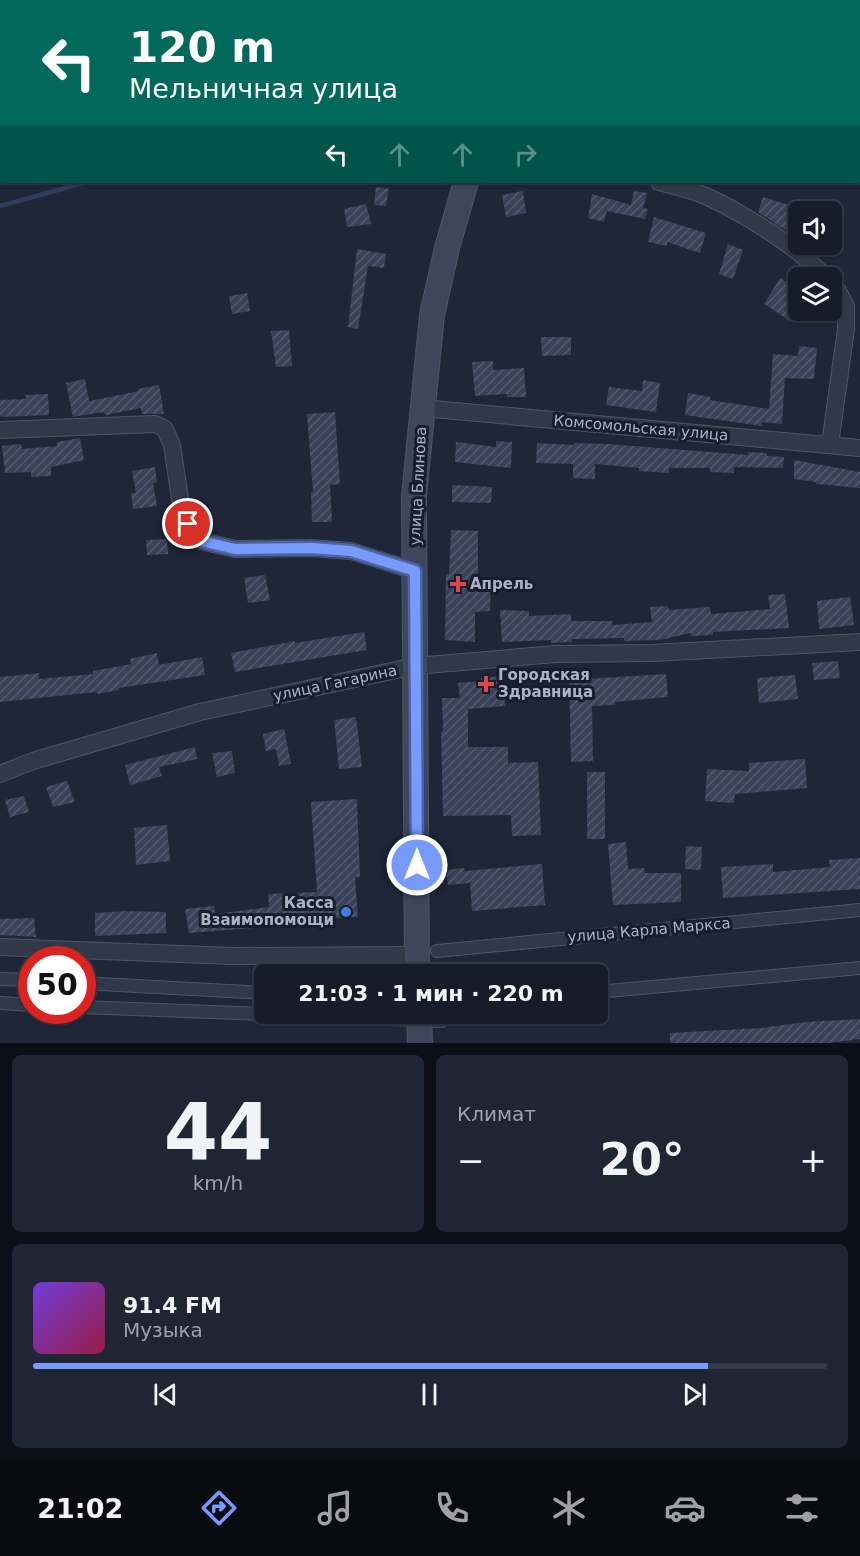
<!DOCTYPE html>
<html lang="ru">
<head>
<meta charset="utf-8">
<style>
  :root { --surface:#161c2a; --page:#1f2532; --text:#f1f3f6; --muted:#9ea1a8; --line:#353a47; --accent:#779aff }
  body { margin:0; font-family:"DejaVu Sans",sans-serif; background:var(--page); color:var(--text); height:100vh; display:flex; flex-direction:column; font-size:22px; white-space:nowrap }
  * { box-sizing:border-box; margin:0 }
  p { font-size:20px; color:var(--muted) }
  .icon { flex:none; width:33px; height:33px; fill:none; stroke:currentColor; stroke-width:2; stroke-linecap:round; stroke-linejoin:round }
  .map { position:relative; height:1043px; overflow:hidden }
  .details { display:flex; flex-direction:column; gap:12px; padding:12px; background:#0c0f17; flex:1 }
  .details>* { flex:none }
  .hud { position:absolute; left:0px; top:0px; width:861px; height:183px; box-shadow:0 2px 4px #0004,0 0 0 2px var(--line); background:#00695c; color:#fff; overflow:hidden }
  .fabs { position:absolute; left:788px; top:201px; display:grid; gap:12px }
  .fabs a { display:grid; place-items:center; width:54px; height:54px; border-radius:9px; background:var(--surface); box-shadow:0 2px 4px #0004,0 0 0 2px var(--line); font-size:30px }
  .speed { position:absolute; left:18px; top:946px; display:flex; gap:12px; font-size:30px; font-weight:700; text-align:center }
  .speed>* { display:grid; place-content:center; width:78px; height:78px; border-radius:50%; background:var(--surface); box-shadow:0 2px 4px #0004,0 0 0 2px var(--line); line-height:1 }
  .speed .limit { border:9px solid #d22; background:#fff; color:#111 }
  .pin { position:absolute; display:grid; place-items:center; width:51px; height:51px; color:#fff; margin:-26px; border:3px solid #fff; border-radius:50%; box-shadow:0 2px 6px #0007 }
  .me { position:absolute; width:66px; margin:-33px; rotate:0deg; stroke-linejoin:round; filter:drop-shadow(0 0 4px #0008) }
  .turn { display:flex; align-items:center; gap:21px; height:126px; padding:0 30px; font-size:27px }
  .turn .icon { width:78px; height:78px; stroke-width:2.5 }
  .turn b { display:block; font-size:42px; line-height:51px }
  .lanes { display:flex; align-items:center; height:57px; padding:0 30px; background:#0003; justify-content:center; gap:30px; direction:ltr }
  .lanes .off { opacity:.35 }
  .big { font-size:45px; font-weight:600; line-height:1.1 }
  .details .card { flex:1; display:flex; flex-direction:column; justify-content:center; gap:9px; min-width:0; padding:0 21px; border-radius:9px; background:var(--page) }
  .details .dial { align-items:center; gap:0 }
  .dial b { font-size:78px; line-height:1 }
  .song { display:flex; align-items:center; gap:18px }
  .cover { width:72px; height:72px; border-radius:9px; background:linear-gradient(135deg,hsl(260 70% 55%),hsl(340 70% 35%)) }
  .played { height:6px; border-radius:3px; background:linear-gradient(90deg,var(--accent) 85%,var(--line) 85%) }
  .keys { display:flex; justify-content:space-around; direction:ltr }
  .heat { display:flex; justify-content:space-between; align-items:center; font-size:33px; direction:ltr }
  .details .tiles { flex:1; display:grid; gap:12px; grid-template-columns:1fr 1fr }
  .card:last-child { grid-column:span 2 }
  .trip { position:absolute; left:254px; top:964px; width:354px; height:60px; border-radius:9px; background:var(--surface); box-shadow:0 2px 4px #0004,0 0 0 2px var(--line); font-weight:600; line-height:60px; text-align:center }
  .menu { display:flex; height:96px; justify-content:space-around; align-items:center; background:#090b11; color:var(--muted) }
  .menu .icon { width:42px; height:42px }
  .menu .current { color:var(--accent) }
  .menu b { font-size:27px; color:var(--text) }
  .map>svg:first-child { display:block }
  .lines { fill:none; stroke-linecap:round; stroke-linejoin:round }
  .stream { stroke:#2e3c5e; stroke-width:4.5 }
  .building { fill:url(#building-hatch) }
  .pedestrian-casing { stroke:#4f5567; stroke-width:14 }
  .minor-casing { stroke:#4f5567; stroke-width:18 }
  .secondary-casing { stroke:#4f5567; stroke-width:26 }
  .pedestrian { stroke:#313848; stroke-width:12 }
  .minor { stroke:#313848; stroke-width:16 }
  .secondary { stroke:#3f465c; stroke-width:24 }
  .route-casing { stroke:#4d64a6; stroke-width:15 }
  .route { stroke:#779aff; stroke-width:10 }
  .health-dot { fill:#e0444e; stroke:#171d2d; stroke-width:2 }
  .shop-dot { fill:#3f7fe0; stroke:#171d2d; stroke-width:2 }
  .labels { text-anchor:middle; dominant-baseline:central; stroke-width:6; stroke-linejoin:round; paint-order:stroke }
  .street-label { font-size:15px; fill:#abb2c6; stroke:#171d2d }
  .poi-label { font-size:15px; font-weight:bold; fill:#abb2c6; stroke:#171d2d; text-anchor:start }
</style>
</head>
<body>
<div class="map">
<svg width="860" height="1043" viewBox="0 0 860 1043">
  <defs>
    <pattern id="building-hatch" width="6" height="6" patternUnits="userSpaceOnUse" patternTransform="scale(1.5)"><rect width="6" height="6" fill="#394258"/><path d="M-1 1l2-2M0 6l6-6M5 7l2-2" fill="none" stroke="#535b6e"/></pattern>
  </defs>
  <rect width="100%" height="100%" fill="#1e2638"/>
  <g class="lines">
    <polyline class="stream" points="0,206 87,182"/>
  </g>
  <g class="building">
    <polygon points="376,187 389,189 386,206 374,205"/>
    <polygon points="523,191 526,213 506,217 502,195"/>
    <polygon points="634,191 647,193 643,208 648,209 645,219 607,211 604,222 588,218 592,194 631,205"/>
    <polygon points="763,197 789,205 790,202 803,206 801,212 798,212 798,219 793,235 758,212"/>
    <polygon points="366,204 371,224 347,227 344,209"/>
    <polygon points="654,217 706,233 700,253 667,242 667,246 648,242"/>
    <polygon points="728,244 743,250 733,279 719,274"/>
    <polygon points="357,249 386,254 384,268 368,266 358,329 348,327"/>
    <polygon points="780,278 798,290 798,308 790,321 764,304"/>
    <polygon points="247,293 250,311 232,314 229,296"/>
    <polygon points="289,330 292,366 276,367 271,331"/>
    <polygon points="541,337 571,337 571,355 542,356"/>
    <polygon points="799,346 817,348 814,379 785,378 782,424 762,422 762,426 685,415 688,393 710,397 710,400 769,409 773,354 798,356"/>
    <polygon points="493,361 493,370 524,368 526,397 507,397 507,394 475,396 472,362"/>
    <polygon points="85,379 89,401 139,391 138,389 159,385 164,414 142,414 141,408 106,415 103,412 73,417 66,383"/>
    <polygon points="643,380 660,383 656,412 606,405 609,387 642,391"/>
    <polygon points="48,394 49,415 0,417 0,400 26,399 26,395"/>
    <polygon points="335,412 340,484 330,485 332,522 312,522 311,492 313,492 307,414"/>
    <polygon points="80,438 84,460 51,467 51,476 31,477 31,472 5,473 2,446 21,444 22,449 57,446 57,442"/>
    <polygon points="496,441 512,442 511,468 455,462 456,442 496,447"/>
    <polygon points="537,443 574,445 574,443 608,444 748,455 748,452 767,453 767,456 784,457 783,468 734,467 734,473 710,472 710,468 669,468 669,473 639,471 639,468 595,464 595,479 573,478 573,464 536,463"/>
    <polygon points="794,460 860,472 860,488 816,484 816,482 794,479"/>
    <polygon points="155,467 157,482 153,483 157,506 133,509 131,493 136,493 132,471"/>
    <polygon points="452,485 492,487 491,503 452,502"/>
    <polygon points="451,530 478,531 478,578 491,579 490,611 475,612 475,642 445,640 446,574 449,574"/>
    <polygon points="167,539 168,554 147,555 146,540"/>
    <polygon points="265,575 270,600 248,603 244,578"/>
    <polygon points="785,594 789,628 713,632 713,635 691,636 691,633 660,640 624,641 624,638 572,639 572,642 551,643 551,640 502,642 500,610 529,611 529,616 571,614 571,621 612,621 612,625 652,622 650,607 668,606 669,610 710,607 711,614 770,609 768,595"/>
    <polygon points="850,597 854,625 819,629 817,601"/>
    <polygon points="364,632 367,650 235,672 231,653 295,641 295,643"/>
    <polygon points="157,653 159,665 202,657 205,675 119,688 119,690 97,694 97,692 0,702 0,677 39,673 39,679 93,674 93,671 131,664 130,659"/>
    <polygon points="838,661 840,678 814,680 812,663"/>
    <polygon points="666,674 668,697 615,702 615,705 592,706 593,761 571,762 569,680"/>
    <polygon points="795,675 798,699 759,703 757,678"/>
    <polygon points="503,676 505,706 468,709 468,747 508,747 508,763 538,762 541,835 512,836 511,815 443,816 441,732 443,732 442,698 460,698 458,683 481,681 481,678"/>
    <polygon points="356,717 362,767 339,769 334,720"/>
    <polygon points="284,729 291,764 279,766 276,749 266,751 263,734"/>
    <polygon points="195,747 197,759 159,767 162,776 130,785 125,765"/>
    <polygon points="232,751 235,773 217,777 212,753"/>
    <polygon points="805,759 807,788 735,794 734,803 705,801 707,769 749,771 749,763"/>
    <rect x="587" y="772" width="18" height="67"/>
    <polygon points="67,781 75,802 53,807 46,787"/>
    <polygon points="24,796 29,812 10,817 5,800"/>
    <polygon points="357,799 360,877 355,877 358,917 252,921 253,928 189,933 185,909 214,906 215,914 269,907 268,894 317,892 311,802"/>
    <polygon points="167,825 170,861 136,865 134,828"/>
    <polygon points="626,842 628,869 644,868 645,873 681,873 681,902 613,905 608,844"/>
    <polygon points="686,846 702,847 701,870 685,869"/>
    <polygon points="860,858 860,889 723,898 721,867 773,864 773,872 830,867 829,860"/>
    <polygon points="542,864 545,905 472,911 470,883 448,885 446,870 464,868 465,871"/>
    <polygon points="126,911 166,912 166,933 95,936 95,913"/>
    <polygon points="34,918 36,937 0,935 0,919"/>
    <polygon points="860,1019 860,1039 828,1043 670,1043 670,1033 761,1028 806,1022"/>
  </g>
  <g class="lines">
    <defs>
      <g id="pedestrian">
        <polyline points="437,951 860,910"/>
        <polyline points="0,979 32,980"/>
        <polyline points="82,983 264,993"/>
        <polyline points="597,992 860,968"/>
        <polyline points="0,1003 32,1005"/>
        <polyline points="82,1007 442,1021"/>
      </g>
      <g id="minor">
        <polyline points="0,11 2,11"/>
        <path d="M659 182C675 186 693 190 708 197 744 214 800 248 826 278"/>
        <polyline points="422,408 860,448"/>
        <polyline points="0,430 155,424 165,429 172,445 182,512 201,541 235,549 311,548 351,551 415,571"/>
        <polyline points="830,444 846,329 846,306 838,291 831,283"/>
        <polyline points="0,774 33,761 200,712 415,666 556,654 652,653 860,642"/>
        <polyline points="0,947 232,956 417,955"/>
      </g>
      <g id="secondary">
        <polyline points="512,2 512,0"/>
        <polyline points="417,975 414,496 432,315 447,248 466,182"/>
        <polyline points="419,1014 420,1043"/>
      </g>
    </defs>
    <use href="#pedestrian" class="pedestrian-casing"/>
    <use href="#minor" class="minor-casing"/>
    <use href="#secondary" class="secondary-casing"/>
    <use href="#pedestrian" class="pedestrian"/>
    <use href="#minor" class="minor"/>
    <use href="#secondary" class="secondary"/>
  </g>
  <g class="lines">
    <defs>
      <polyline id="route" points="188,524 201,541 235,549 311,548 351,551 415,571 417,865"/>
    </defs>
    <use href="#route" class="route-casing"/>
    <use href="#route" class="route"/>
  </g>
  <g class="health-dot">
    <path d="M455 575h6v6h6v6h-6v6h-6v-6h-6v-6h6z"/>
    <path d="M483 675h6v6h6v6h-6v6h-6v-6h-6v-6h6z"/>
  </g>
  <circle class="shop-dot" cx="346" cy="912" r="6"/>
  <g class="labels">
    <g class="street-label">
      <text transform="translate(641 428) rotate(5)">Комсомольская улица</text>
      <text transform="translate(418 486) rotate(-87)">улица Блинова</text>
      <text transform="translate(335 683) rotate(-12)">улица Гагарина</text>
      <text transform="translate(649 930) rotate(-5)">улица Карла Маркса</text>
    </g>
    <g class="poi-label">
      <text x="470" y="584">Апрель</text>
      <text x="498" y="675">Городская<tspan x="498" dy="17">Здравница</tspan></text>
      <text x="334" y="903" text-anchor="end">Касса<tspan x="334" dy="17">Взаимопомощи</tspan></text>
    </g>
  </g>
</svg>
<div class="fabs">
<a><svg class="icon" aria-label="sound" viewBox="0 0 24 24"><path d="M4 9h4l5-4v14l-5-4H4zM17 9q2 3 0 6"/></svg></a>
<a><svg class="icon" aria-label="layers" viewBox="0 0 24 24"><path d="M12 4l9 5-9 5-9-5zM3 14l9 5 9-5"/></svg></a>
</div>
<div class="speed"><div class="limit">50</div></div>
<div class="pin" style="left:188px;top:524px;background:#d93025"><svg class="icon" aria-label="arrive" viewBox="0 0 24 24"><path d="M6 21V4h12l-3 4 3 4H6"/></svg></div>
<svg class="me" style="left:417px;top:865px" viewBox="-20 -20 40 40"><circle r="17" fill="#779aff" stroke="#fff" stroke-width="3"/><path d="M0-11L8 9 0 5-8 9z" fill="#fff"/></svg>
<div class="trip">21:03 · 1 мин · 220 m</div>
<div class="hud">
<div class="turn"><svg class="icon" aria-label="left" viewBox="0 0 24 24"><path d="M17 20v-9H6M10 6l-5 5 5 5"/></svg><div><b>120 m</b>Мельничная улица</div></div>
<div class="lanes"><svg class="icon" aria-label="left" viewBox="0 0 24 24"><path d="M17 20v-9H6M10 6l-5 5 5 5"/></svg><svg class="icon off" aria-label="ahead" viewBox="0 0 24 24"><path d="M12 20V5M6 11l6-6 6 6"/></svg><svg class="icon off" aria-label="ahead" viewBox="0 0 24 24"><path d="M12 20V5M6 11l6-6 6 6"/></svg><svg class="icon off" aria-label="right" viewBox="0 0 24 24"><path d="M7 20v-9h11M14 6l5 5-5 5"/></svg></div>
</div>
</div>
<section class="details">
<div class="tiles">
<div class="card dial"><b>44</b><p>km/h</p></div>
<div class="card"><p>Климат</p>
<div class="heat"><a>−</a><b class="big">20°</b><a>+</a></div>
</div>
<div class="card">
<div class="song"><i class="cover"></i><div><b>91.4 FM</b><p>Музыка</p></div></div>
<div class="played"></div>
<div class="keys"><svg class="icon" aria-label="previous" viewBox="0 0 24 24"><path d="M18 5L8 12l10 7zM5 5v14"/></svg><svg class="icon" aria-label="pause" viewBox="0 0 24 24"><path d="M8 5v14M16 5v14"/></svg><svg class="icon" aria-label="next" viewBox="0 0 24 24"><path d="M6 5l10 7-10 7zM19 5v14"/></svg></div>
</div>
</div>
</section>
<nav class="menu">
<b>21:02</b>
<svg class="icon current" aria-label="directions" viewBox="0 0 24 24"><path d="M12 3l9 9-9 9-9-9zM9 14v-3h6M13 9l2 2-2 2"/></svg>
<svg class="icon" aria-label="music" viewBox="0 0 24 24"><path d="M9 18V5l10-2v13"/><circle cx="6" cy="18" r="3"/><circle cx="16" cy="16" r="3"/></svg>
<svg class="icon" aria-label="phone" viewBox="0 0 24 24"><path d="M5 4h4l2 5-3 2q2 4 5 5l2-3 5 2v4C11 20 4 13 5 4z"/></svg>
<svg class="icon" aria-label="climate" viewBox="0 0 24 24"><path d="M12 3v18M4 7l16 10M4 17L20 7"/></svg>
<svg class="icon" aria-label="car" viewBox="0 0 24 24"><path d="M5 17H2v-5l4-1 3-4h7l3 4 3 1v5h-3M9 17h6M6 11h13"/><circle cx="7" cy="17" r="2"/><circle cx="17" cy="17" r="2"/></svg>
<svg class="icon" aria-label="filters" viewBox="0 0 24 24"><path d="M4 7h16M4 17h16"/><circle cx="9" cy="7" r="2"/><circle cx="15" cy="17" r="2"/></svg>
</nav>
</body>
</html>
